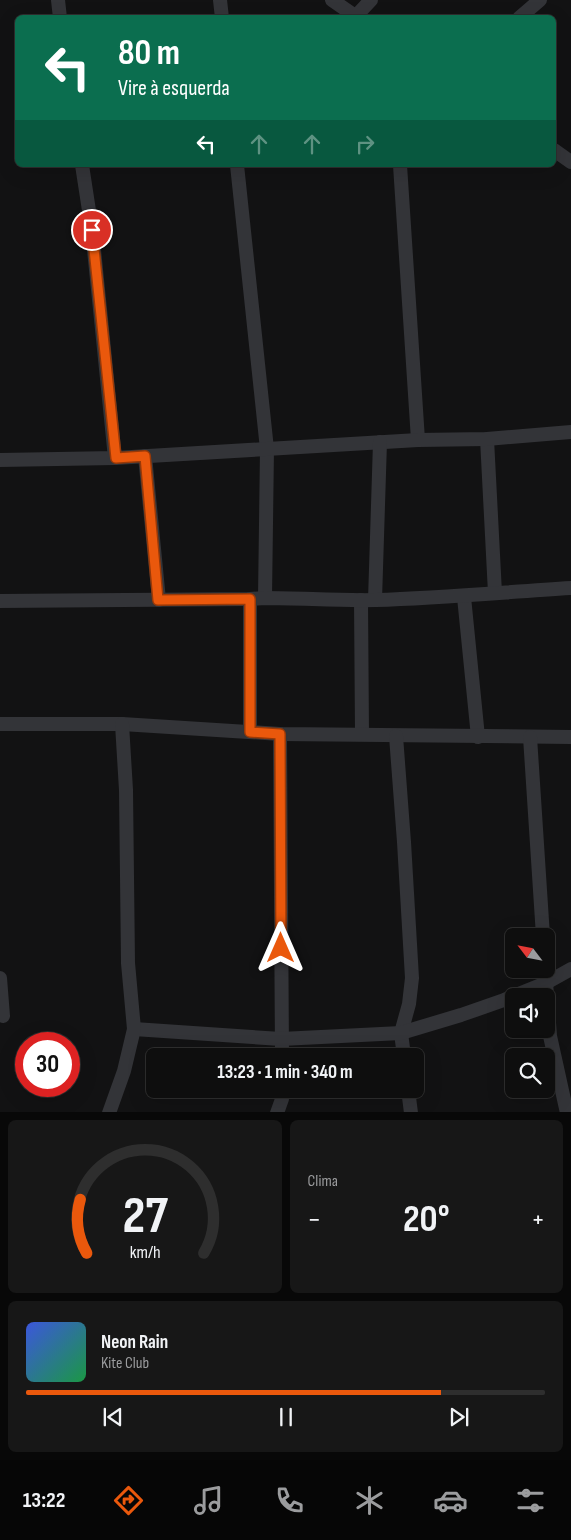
<!DOCTYPE html>
<html lang="pt">
<head>
<meta charset="utf-8">
<style>
  :root { --surface:#0e0e0e; --page:#171717; --text:#f1f3f6; --muted:#9b9c9e; --line:#2e2e2e; --accent:#ea580c }
  body { margin:0; font-family:"Sofia Sans Condensed",sans-serif; background:var(--page); color:var(--text); height:100vh; display:flex; flex-direction:column; font-size:19px; white-space:nowrap }
  * { box-sizing:border-box; margin:0 }
  p { font-size:16px; color:var(--muted) }
  .icon { flex:none; width:28px; height:28px; fill:none; stroke:currentColor; stroke-width:2; stroke-linecap:round; stroke-linejoin:round }
  .map { position:relative; height:1112px; overflow:hidden }
  .sheet { display:flex; flex-direction:column; gap:8px; padding:8px; background:#080808; flex:1 }
  .sheet>* { flex:none }
  .hud { position:absolute; left:15px; top:15px; width:541px; height:152px; border-radius:8px; box-shadow:0 5px 20px #0002,0 0 0 1px var(--line); background:#0b6e4f; color:#fff; overflow:hidden }
  .needle { width:32px; rotate:302deg }
  .buttons { position:absolute; left:505px; top:928px; display:grid; gap:10px }
  .buttons a { display:grid; place-items:center; width:50px; height:50px; border-radius:8px; background:var(--surface); box-shadow:0 5px 20px #0002,0 0 0 1px var(--line); font-size:25px }
  .speed { position:absolute; left:15px; top:1032px; display:flex; gap:10px; font-size:25px; font-weight:700; text-align:center }
  .speed>* { display:grid; place-content:center; width:65px; height:65px; border-radius:50%; background:var(--surface); box-shadow:0 5px 20px #0002,0 0 0 1px var(--line); line-height:1 }
  .speed .limit { border:8px solid #d22; background:#fff; color:#111 }
  .pin { position:absolute; display:grid; place-items:center; width:42px; height:42px; color:#fff; margin:-21px; border:2px solid #fff; border-radius:50%; box-shadow:0 1px 5px #0007 }
  .me { position:absolute; width:55px; margin:-28px; rotate:0deg; stroke-linejoin:round; filter:drop-shadow(0 0 4px #0008) }
  .turn { display:flex; align-items:center; gap:18px; height:105px; padding:0 20px; font-size:22px }
  .turn .icon { width:65px; height:65px; stroke-width:2.5 }
  .turn b { display:block; font-size:35px; line-height:42px }
  .lanes { display:flex; align-items:center; height:48px; padding:0 20px; background:#0003; justify-content:center; gap:25px; direction:ltr }
  .lanes .off { opacity:.35 }
  .big { font-size:38px; font-weight:700; line-height:1.1 }
  .sheet .widget { flex:1; display:flex; flex-direction:column; justify-content:center; gap:8px; min-width:0; padding:0 18px; border-radius:8px; background:var(--page) }
  .sheet .dial { align-items:center; gap:0 }
  .dial svg { height:130px; overflow:visible; fill:none; stroke:var(--line); stroke-width:7; stroke-linecap:round; text-anchor:middle }
  .dial text { fill:var(--text); stroke:none }
  .song { display:flex; align-items:center; gap:15px }
  .cover { width:60px; height:60px; border-radius:8px; background:linear-gradient(135deg,hsl(230 70% 55%),hsl(140 70% 35%)) }
  .played { height:5px; border-radius:2px; background:linear-gradient(90deg,var(--accent) 80%,var(--line) 80%) }
  .keys { display:flex; justify-content:space-around; direction:ltr }
  .heat { display:flex; justify-content:space-between; align-items:center; font-size:28px; direction:ltr }
  .sheet .tiles { flex:1; display:grid; gap:8px; grid-template-columns:1fr 1fr }
  .widget:last-child { grid-column:span 2 }
  .trip { position:absolute; left:146px; top:1048px; width:278px; height:50px; border-radius:8px; background:var(--surface); box-shadow:0 5px 20px #0002,0 0 0 1px var(--line); font-weight:700; line-height:50px; text-align:center }
  .dock { display:flex; height:80px; justify-content:space-around; align-items:center; background:#060606; color:var(--muted) }
  .dock .icon { width:35px; height:35px }
  .dock .selected { color:var(--accent) }
  .dock b { font-size:22px; color:var(--text) }
  .map>svg:first-child { display:block }
  .lines { fill:none; stroke-linecap:round; stroke-linejoin:round }
  .street { stroke:#333438; stroke-width:14 }
  .route-casing { stroke:#983908; stroke-width:12 }
  .route { stroke:#ea580c; stroke-width:9 }
</style>
</head>
<body>
<div class="map">
<svg width="571" height="1113" viewBox="0 0 571 1113">
  <rect width="100%" height="100%" fill="#121213"/>
  <g class="lines">
    <g class="street">
      <polyline points="58,0 60,18"/>
      <polyline points="220,0 222,18"/>
      <polyline points="332,0 358,18"/>
      <polyline points="356,16 371,0"/>
      <polyline points="519,18 540,0"/>
      <polyline points="554,150 571,162"/>
      <polyline points="82,165 92,230 115,458"/>
      <polyline points="237,165 267,449 265,598"/>
      <polyline points="400,165 418,440"/>
      <polyline points="487,439 495,593"/>
      <polyline points="145,456 159,600"/>
      <polyline points="0,460 115,458 418,440 487,439 571,432"/>
      <polyline points="464,597 478,737"/>
      <polyline points="250,599 250,732"/>
      <polyline points="361,600 362,734"/>
      <polyline points="375,600 380,442"/>
      <path d="M0 601 250 599 265 598C302 598 339 601 376 600 441 598 506 592 571 588"/>
      <polyline points="0,724 122,724 280,734 571,737"/>
      <polyline points="280,734 282,1056"/>
      <polyline points="396,736 404,842 412,978 409,1004 401,1033 404,1056"/>
      <polyline points="530,737 543,936"/>
      <polyline points="545,969 550,1036 567,1113"/>
      <polyline points="0,978 3,1016"/>
      <polyline points="134,1029 281,1039 401,1033 461,1015 504,1000 546,983 571,969"/>
      <polyline points="408,1089 411,1113"/>
      <polyline points="109,1113 124,1071 134,1029 128,963 126,790 122,724"/>
      <polyline points="277,1113 282,1099 282,1089"/>
    </g>
  </g>
  <g class="lines">
    <defs>
      <polyline id="route" points="92,230 116,458 145,456 158,600 250,599 250,732 280,734 281,948"/>
    </defs>
    <use href="#route" class="route-casing"/>
    <use href="#route" class="route"/>
  </g>
</svg>
<div class="buttons">
<a><svg class="needle" viewBox="-14 -14 28 28"><path d="M0-13l5 13h-10z" fill="#e53935"/><path d="M0 13l5-13h-10z" fill="#9b9c9e"/></svg></a>
<a><svg class="icon" aria-label="sound" viewBox="0 0 24 24"><path d="M4 9h4l5-4v14l-5-4H4zM17 9q2 3 0 6"/></svg></a>
<a><svg class="icon" aria-label="search" viewBox="0 0 24 24"><circle cx="10" cy="10" r="6"/><path d="M15 15l6 6"/></svg></a>
</div>
<div class="speed"><div class="limit">30</div></div>
<div class="pin" style="left:92px;top:230px;background:#d93025"><svg class="icon" aria-label="arrive" viewBox="0 0 24 24"><path d="M6 21V4h12l-3 4 3 4H6"/></svg></div>
<svg class="me" style="left:281px;top:948px" viewBox="-20 -20 40 40"><path d="M0-17L14 15 0 8-14 15z" fill="#ea580c" stroke="#fff" stroke-width="4"/></svg>
<div class="trip">13:23 · 1 min · 340 m</div>
<div class="hud">
<div class="turn"><svg class="icon" aria-label="left" viewBox="0 0 24 24"><path d="M17 20v-9H6M10 6l-5 5 5 5"/></svg><div><b>80 m</b>Vire à esquerda</div></div>
<div class="lanes"><svg class="icon" aria-label="left" viewBox="0 0 24 24"><path d="M17 20v-9H6M10 6l-5 5 5 5"/></svg><svg class="icon off" aria-label="ahead" viewBox="0 0 24 24"><path d="M12 20V5M6 11l6-6 6 6"/></svg><svg class="icon off" aria-label="ahead" viewBox="0 0 24 24"><path d="M12 20V5M6 11l6-6 6 6"/></svg><svg class="icon off" aria-label="right" viewBox="0 0 24 24"><path d="M7 20v-9h11M14 6l5 5-5 5"/></svg></div>
</div>
</div>
<section class="sheet">
<div class="tiles">
<div class="widget dial"><svg viewBox="0 0 100 80">
<path d="M14 69A42 42 0 1 1 86 69"/>
<path d="M14 69A42 42 0 0 1 10 36" stroke="#ea580c"/>
<text x="50" y="56" font-size="32" font-weight="700">27</text>
<text x="50" y="72" font-size="11">km/h</text>
</svg></div>
<div class="widget"><p>Clima</p>
<div class="heat"><a>−</a><b class="big">20°</b><a>+</a></div>
</div>
<div class="widget">
<div class="song"><i class="cover"></i><div><b>Neon Rain</b><p>Kite Club</p></div></div>
<div class="played"></div>
<div class="keys"><svg class="icon" aria-label="previous" viewBox="0 0 24 24"><path d="M18 5L8 12l10 7zM5 5v14"/></svg><svg class="icon" aria-label="pause" viewBox="0 0 24 24"><path d="M8 5v14M16 5v14"/></svg><svg class="icon" aria-label="next" viewBox="0 0 24 24"><path d="M6 5l10 7-10 7zM19 5v14"/></svg></div>
</div>
</div>
</section>
<nav class="dock">
<b>13:22</b>
<svg class="icon selected" aria-label="directions" viewBox="0 0 24 24"><path d="M12 3l9 9-9 9-9-9zM9 14v-3h6M13 9l2 2-2 2"/></svg>
<svg class="icon" aria-label="music" viewBox="0 0 24 24"><path d="M9 18V5l10-2v13"/><circle cx="6" cy="18" r="3"/><circle cx="16" cy="16" r="3"/></svg>
<svg class="icon" aria-label="phone" viewBox="0 0 24 24"><path d="M5 4h4l2 5-3 2q2 4 5 5l2-3 5 2v4C11 20 4 13 5 4z"/></svg>
<svg class="icon" aria-label="climate" viewBox="0 0 24 24"><path d="M12 3v18M4 7l16 10M4 17L20 7"/></svg>
<svg class="icon" aria-label="car" viewBox="0 0 24 24"><path d="M5 17H2v-5l4-1 3-4h7l3 4 3 1v5h-3M9 17h6M6 11h13"/><circle cx="7" cy="17" r="2"/><circle cx="17" cy="17" r="2"/></svg>
<svg class="icon" aria-label="filters" viewBox="0 0 24 24"><path d="M4 7h16M4 17h16"/><circle cx="9" cy="7" r="2"/><circle cx="15" cy="17" r="2"/></svg>
</nav>
</body>
</html>
